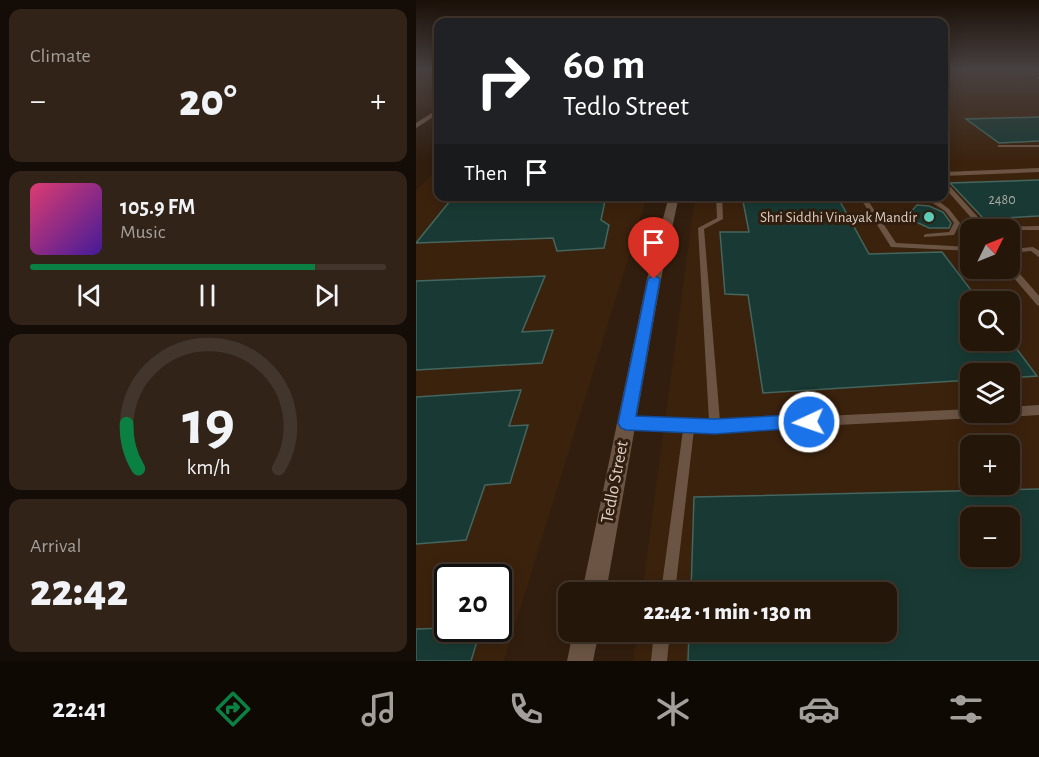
<!DOCTYPE html>
<html lang="en">
<head>
<meta charset="utf-8">
<style>
  :root { --surface:#25160a; --page:#312318; --text:#f1f3f6; --muted:#a39f9c; --line:#42352b; --accent:#0b8043 }
  body { margin:0; font-family:"Alegreya Sans",sans-serif; background:var(--page); color:var(--text); height:100vh; display:flex; flex-direction:column; font-size:22px; white-space:nowrap }
  * { box-sizing:border-box; margin:0 }
  p { font-size:20px; color:var(--muted) }
  .icon { flex:none; width:33px; height:33px; fill:none; stroke:currentColor; stroke-width:2; stroke-linecap:round; stroke-linejoin:round }
  .map { position:relative; flex:1; overflow:hidden }
  .drawer { display:flex; flex-direction:column; gap:9px; padding:9px; background:#140c06; width:416px }
  .drawer>* { flex:none }
  .guide { position:absolute; left:18px; top:18px; width:514px; height:183px; border-radius:12px; box-shadow:0 3px 15px #0003,0 0 0 2px var(--line); background:#202124; color:#fff; overflow:hidden }
  .needle { width:39px; rotate:47deg }
  .fabs { position:absolute; left:544px; top:219px; display:grid; gap:12px }
  .fabs a { display:grid; place-items:center; width:60px; height:60px; border-radius:12px; background:var(--surface); box-shadow:0 3px 15px #0003,0 0 0 2px var(--line); font-size:30px }
  .speed { position:absolute; left:18px; top:564px; display:flex; gap:12px; font-size:30px; font-weight:700; text-align:center }
  .speed>* { display:grid; place-content:center; width:78px; height:78px; border-radius:50%; background:var(--surface); box-shadow:0 3px 15px #0003,0 0 0 2px var(--line); line-height:1 }
  .speed .limit { border:3px solid #111; border-radius:9px; background:#fff; color:#111 }
  .pin { position:absolute; display:grid; place-items:center; width:51px; height:51px; color:#fff; margin:-62px -26px; border-radius:50% 50% 50% 0; rotate:-45deg; box-shadow:0 0 6px #0007 }
  .pin .icon { rotate:45deg }
  .me { position:absolute; width:66px; margin:-33px; rotate:267deg; stroke-linejoin:round; filter:drop-shadow(0 0 4px #0008) }
  .turn { display:flex; align-items:center; gap:21px; height:126px; padding:0 30px; font-size:27px }
  .turn .icon { width:78px; height:78px; stroke-width:2.5 }
  .turn b { display:block; font-size:42px; line-height:51px }
  .then { display:flex; align-items:center; height:57px; padding:0 30px; background:#0003; gap:12px; font-size:22px }
  .big { font-size:45px; font-weight:800; line-height:1.1 }
  .drawer .tile { flex:1; display:flex; flex-direction:column; justify-content:center; gap:9px; min-width:0; padding:0 21px; border-radius:12px; background:var(--page) }
  .drawer .dial { align-items:center; gap:0 }
  .dial svg { height:156px; overflow:visible; fill:none; stroke:var(--line); stroke-width:7; stroke-linecap:round; text-anchor:middle }
  .dial text { fill:var(--text); stroke:none }
  .song { display:flex; align-items:center; gap:18px }
  .cover { width:72px; height:72px; border-radius:9px; background:linear-gradient(135deg,hsl(340 70% 55%),hsl(260 70% 35%)) }
  .played { height:6px; border-radius:3px; background:linear-gradient(90deg,var(--accent) 80%,var(--line) 80%) }
  .keys { display:flex; justify-content:space-around; direction:ltr }
  .heat { display:flex; justify-content:space-between; align-items:center; font-size:33px; direction:ltr }
  .trip { position:absolute; left:142px; top:582px; width:339px; height:60px; border-radius:12px; background:var(--surface); box-shadow:0 3px 15px #0003,0 0 0 2px var(--line); font-weight:800; line-height:60px; text-align:center }
  .tab-bar { display:flex; height:96px; justify-content:space-around; align-items:center; background:#0f0904; color:var(--muted) }
  .tab-bar .icon { width:42px; height:42px }
  .tab-bar .selected { color:var(--accent) }
  .tab-bar b { font-size:27px; color:var(--text) }
  main { display:flex; flex:1; min-height:0 }
  .map>svg:first-child { display:block }
  .built { fill:#3b220d; fill-rule:evenodd }
  .building { fill:#193a34; stroke:#44665e; stroke-width:1.5; fill-rule:evenodd }
  .lines { fill:none; stroke-linecap:round; stroke-linejoin:round }
  .service { fill:#6b5443; fill-rule:evenodd }
  .minor { fill:#6b5443; fill-rule:evenodd }
  .tertiary { fill:#6b5443; fill-rule:evenodd }
  .route { fill:#1a73e8; stroke:#114b97; stroke-width:1.5 }
  .poi-dot { fill:#5dceb9; stroke:#311e0e; stroke-width:2 }
  .labels { text-anchor:middle; dominant-baseline:central; stroke-width:6; stroke-linejoin:round; paint-order:stroke }
  .far-number-label { font-size:14px; fill:#adaaa2 }
  .far-poi-label { font-size:15px; fill:#ded0c6; stroke:#311e0e; text-anchor:end }
  .street-label { font-size:18px; fill:#ded0c6; stroke:#311e0e }
</style>
</head>
<body>
<main>
<section class="drawer">
<div class="tile"><p>Climate</p>
<div class="heat"><a>−</a><b class="big">20°</b><a>+</a></div>
</div>
<div class="tile">
<div class="song"><i class="cover"></i><div><b>105.9 FM</b><p>Music</p></div></div>
<div class="played"></div>
<div class="keys"><svg class="icon" aria-label="previous" viewBox="0 0 24 24"><path d="M18 5L8 12l10 7zM5 5v14"/></svg><svg class="icon" aria-label="pause" viewBox="0 0 24 24"><path d="M8 5v14M16 5v14"/></svg><svg class="icon" aria-label="next" viewBox="0 0 24 24"><path d="M6 5l10 7-10 7zM19 5v14"/></svg></div>
</div>
<div class="tile dial"><svg viewBox="0 0 100 80">
<path d="M14 69A42 42 0 1 1 86 69"/>
<path d="M14 69A42 42 0 0 1 8 46" stroke="#0b8043"/>
<text x="50" y="56" font-size="32" font-weight="700">19</text>
<text x="50" y="72" font-size="11">km/h</text>
</svg></div>
<div class="tile"><p>Arrival</p><b class="big">22:42</b></div>
</section>
<div class="map">
<svg width="624" height="661" viewBox="0 0 624 661">
  <rect width="100%" height="100%" fill="#311e0e"/>
  <g class="built">
    <polygon points="0,69 22,69 22,104 18,107 0,107"/>
    <path d="M528 69 623 70V75L606 77 624 83 623 661H217L221 632H471V592H226L279 197 528 196ZM555 230H594V268H555ZM555 302H594V340H555ZM555 374H594V412H555ZM555 446H594V484H555ZM555 518H594V556H555Z"/>
    <path d="M22 170V196L231 197 88 661H0V190ZM32 578H82V628H32Z"/>
  </g>
  <g class="building">
    <polygon points="624,117 624,141 583,143 550,119"/>
    <polygon points="624,180 624,216 568,219 534,183"/>
    <polygon points="38,196 190,196 185,220 193,225 188,248 141,251 137,238 0,243"/>
    <polygon points="326,196 421,196 453,254 526,252 564,302 555,302 555,340 594,340 621,376 594,378 594,374 555,374 555,380 347,393 332,295 309,294 304,232 333,232"/>
    <polygon points="501,205 513,206 527,212 535,223 533,228 513,228 498,221 493,214"/>
    <polygon points="129,276 106,332 137,330 126,363 0,370 0,281"/>
    <polygon points="105,390 93,426 112,425 94,483 69,485 50,540 0,544 0,397"/>
    <path d="M624 489V661H272L273 632H471V592H275L278 497ZM555 518H594V556H555Z"/>
    <polygon points="32,628 65,628 55,661 0,661 0,629"/>
  </g>
  <g class="lines">
    <g class="service">
      <polygon points="584,145 624,145 624,147 582,147 582,145"/>
      <polygon points="624,168 624,172 528,176 528,172"/>
      <polygon points="528,181 530,182 571,227 624,226 624,230 566,230 528,187"/>
      <polygon points="300,196 306,196 307,219 288,229 304,421 555,409 555,412 585,412 584,415 580,417 299,431 278,430 259,592 245,592 267,430 210,428 206,426 204,423 206,420 210,418 293,421 282,228 301,218"/>
      <polygon points="443,196 449,196 480,243 555,247 555,251 475,247"/>
      <polygon points="487,196 516,196 533,209 544,223 538,235 508,237 508,235 510,234 533,232 538,223 529,211 512,200 491,200"/>
      <polygon points="617,247 624,251 624,258 615,251 594,253 594,249"/>
      <polygon points="594,266 597,266 624,297 624,306 621,305 591,270 591,268 594,268"/>
      <polygon points="624,405 624,415 594,417 590,415 589,412 594,412 594,407"/>
      <polygon points="238,632 254,632 251,661 235,661"/>
    </g>
    <g class="minor">
      <polygon points="624,76 624,81 620,78"/>
      <polygon points="253,196 263,196 245,279 190,592 166,592 231,279"/>
      <polygon points="157,632 183,632 177,661 151,661"/>
    </g>
    <polygon class="tertiary" points="22,109 22,114 0,128 0,123"/>
  </g>
  <linearGradient id="sky" x2="0" y2="1"><stop stop-color="#1b1008"/><stop offset="0.43" stop-color="#484141"/><stop offset="1" stop-color="#484141" stop-opacity="0"/></linearGradient>
  <rect width="624" height="162" fill="url(#sky)"/>
  <polygon class="route" points="238,275 244,279 220,416 299,419 393,414 399,416 401,422 399,427 299,434 210,430 205,428 202,423 232,279"/>
  <circle class="poi-dot" cx="513" cy="217" r="6"/>
  <g class="labels">
    <g class="far-number-label">
      <text x="586" y="200">2480</text>
    </g>
    <g class="far-poi-label">
      <text x="501" y="217">Shri Siddhi Vinayak Mandir</text>
    </g>
    <g class="street-label">
      <text transform="translate(199 482) rotate(-79)">Tedlo Street</text>
    </g>
  </g>
</svg>
<div class="fabs">
<a><svg class="needle" viewBox="-14 -14 28 28"><path d="M0-13l5 13h-10z" fill="#e53935"/><path d="M0 13l5-13h-10z" fill="#a39f9c"/></svg></a>
<a><svg class="icon" aria-label="search" viewBox="0 0 24 24"><circle cx="10" cy="10" r="6"/><path d="M15 15l6 6"/></svg></a>
<a><svg class="icon" aria-label="layers" viewBox="0 0 24 24"><path d="M12 4l9 5-9 5-9-5zM3 14l9 5 9-5"/></svg></a>
<a>+</a>
<a>−</a>
</div>
<div class="speed"><div class="limit">20</div></div>
<div class="pin" style="left:238px;top:279px;background:#d93025"><svg class="icon" aria-label="arrive" viewBox="0 0 24 24"><path d="M6 21V4h12l-3 4 3 4H6"/></svg></div>
<svg class="me" style="left:393px;top:422px" viewBox="-20 -20 40 40"><circle r="17" fill="#1a73e8" stroke="#fff" stroke-width="3"/><path d="M0-11L8 9 0 5-8 9z" fill="#fff"/></svg>
<div class="trip">22:42 · 1 min · 130 m</div>
<div class="guide">
<div class="turn"><svg class="icon" aria-label="right" viewBox="0 0 24 24"><path d="M7 20v-9h11M14 6l5 5-5 5"/></svg><div><b>60 m</b>Tedlo Street</div></div>
<div class="then">Then<svg class="icon" aria-label="arrive" viewBox="0 0 24 24"><path d="M6 21V4h12l-3 4 3 4H6"/></svg></div>
</div>
</div>
</main>
<nav class="tab-bar">
<b>22:41</b>
<svg class="icon selected" aria-label="directions" viewBox="0 0 24 24"><path d="M12 3l9 9-9 9-9-9zM9 14v-3h6M13 9l2 2-2 2"/></svg>
<svg class="icon" aria-label="music" viewBox="0 0 24 24"><path d="M9 18V5l10-2v13"/><circle cx="6" cy="18" r="3"/><circle cx="16" cy="16" r="3"/></svg>
<svg class="icon" aria-label="phone" viewBox="0 0 24 24"><path d="M5 4h4l2 5-3 2q2 4 5 5l2-3 5 2v4C11 20 4 13 5 4z"/></svg>
<svg class="icon" aria-label="climate" viewBox="0 0 24 24"><path d="M12 3v18M4 7l16 10M4 17L20 7"/></svg>
<svg class="icon" aria-label="car" viewBox="0 0 24 24"><path d="M5 17H2v-5l4-1 3-4h7l3 4 3 1v5h-3M9 17h6M6 11h13"/><circle cx="7" cy="17" r="2"/><circle cx="17" cy="17" r="2"/></svg>
<svg class="icon" aria-label="filters" viewBox="0 0 24 24"><path d="M4 7h16M4 17h16"/><circle cx="9" cy="7" r="2"/><circle cx="15" cy="17" r="2"/></svg>
</nav>
</body>
</html>
